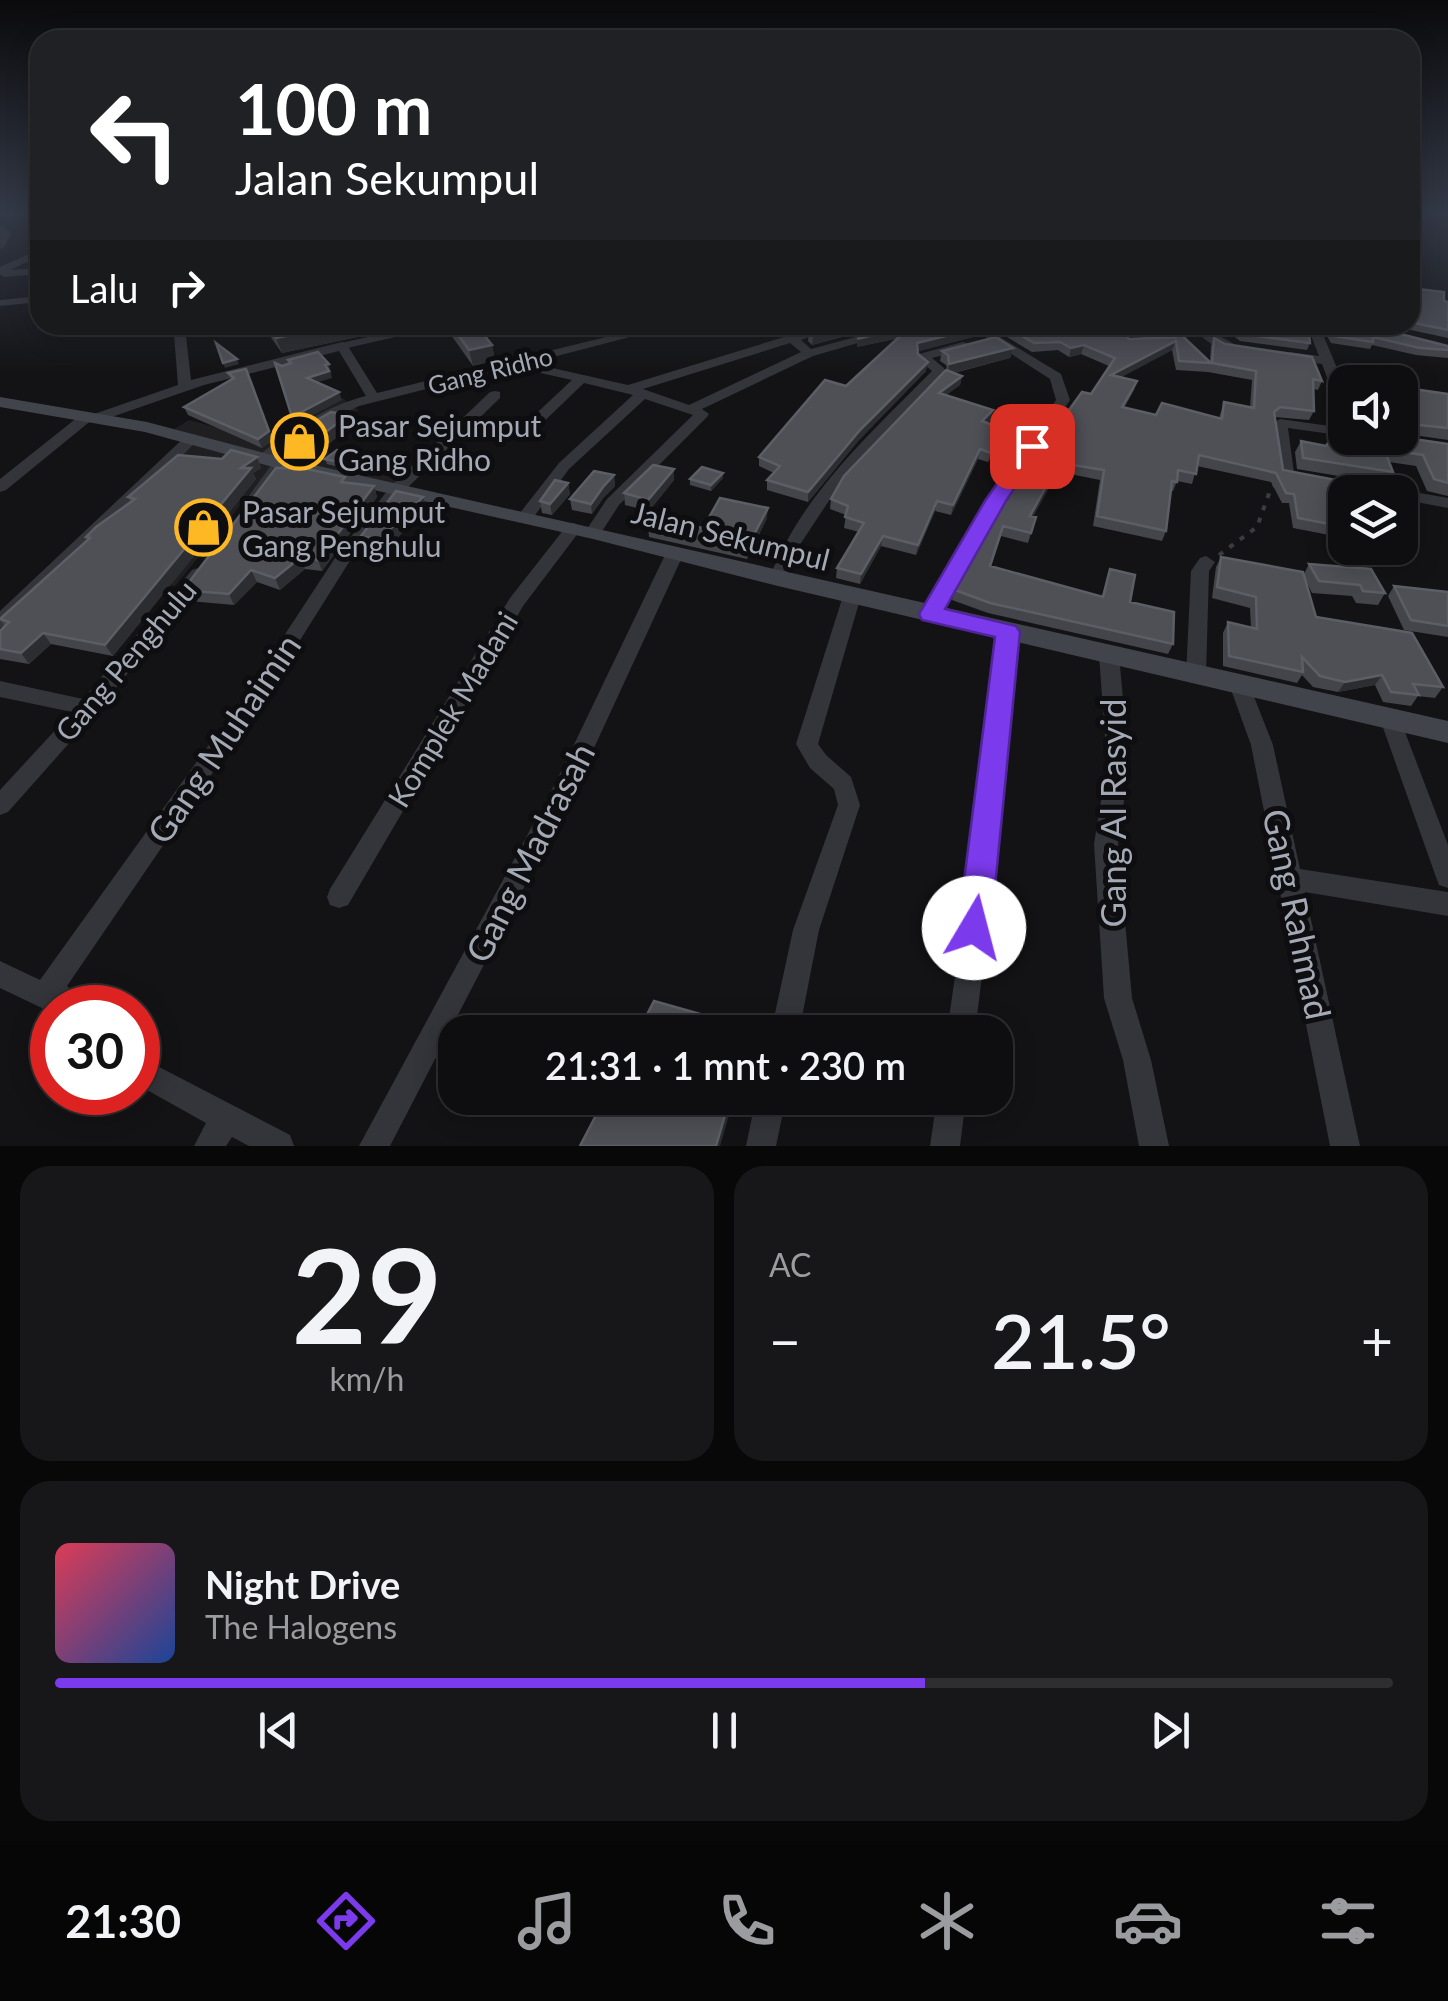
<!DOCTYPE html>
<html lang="id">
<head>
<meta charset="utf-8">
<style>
  :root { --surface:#0e0e10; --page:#171719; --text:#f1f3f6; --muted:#9b9c9f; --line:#2e2e30; --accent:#7c3aed }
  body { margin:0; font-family:Lato,sans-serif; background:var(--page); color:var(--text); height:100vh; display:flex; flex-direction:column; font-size:38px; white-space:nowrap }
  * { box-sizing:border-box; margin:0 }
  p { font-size:32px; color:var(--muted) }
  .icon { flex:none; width:55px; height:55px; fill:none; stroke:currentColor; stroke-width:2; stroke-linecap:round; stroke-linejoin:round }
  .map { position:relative; height:1146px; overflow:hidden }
  .details { display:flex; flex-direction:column; gap:20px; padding:20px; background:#080809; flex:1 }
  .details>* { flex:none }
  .top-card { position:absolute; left:30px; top:30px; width:1390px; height:305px; border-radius:30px; box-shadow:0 5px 25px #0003,0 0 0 2px var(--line); background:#202124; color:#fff; overflow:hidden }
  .controls { position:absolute; left:1328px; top:365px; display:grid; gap:20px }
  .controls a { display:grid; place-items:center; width:90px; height:90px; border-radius:20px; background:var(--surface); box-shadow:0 5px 25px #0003,0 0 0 2px var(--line); font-size:50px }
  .speed { position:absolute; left:30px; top:985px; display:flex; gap:20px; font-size:50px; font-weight:700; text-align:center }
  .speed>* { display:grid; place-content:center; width:130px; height:130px; border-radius:50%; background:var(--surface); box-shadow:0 5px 25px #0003,0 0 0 2px var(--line); line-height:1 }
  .speed .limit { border:15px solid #d22; background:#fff; color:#111 }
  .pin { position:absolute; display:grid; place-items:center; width:85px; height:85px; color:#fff; margin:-42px; border-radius:20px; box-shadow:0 5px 15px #0006 }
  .me { position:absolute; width:110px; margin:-55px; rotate:8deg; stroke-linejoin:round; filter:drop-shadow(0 0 8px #0008) }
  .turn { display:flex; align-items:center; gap:35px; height:210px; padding:0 40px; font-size:45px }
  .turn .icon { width:130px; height:130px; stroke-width:2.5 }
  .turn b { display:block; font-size:70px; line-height:85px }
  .then { display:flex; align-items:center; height:95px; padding:0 40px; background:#0003; gap:20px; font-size:38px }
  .big { font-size:75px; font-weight:600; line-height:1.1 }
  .details .tile { flex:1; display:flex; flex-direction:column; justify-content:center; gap:15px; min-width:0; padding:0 35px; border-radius:30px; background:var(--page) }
  .details .dial { align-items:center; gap:0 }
  .dial b { font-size:130px; line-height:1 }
  .song { display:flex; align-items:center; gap:30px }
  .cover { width:120px; height:120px; border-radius:15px; background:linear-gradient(135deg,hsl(350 70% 55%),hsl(220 70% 35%)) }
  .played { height:10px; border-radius:5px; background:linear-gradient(90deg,var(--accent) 65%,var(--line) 65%) }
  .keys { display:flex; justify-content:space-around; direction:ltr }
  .heat { display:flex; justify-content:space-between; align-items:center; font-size:55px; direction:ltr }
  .details .tiles { flex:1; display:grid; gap:20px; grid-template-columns:1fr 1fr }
  .tile:last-child { grid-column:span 2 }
  .trip { position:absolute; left:438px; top:1015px; width:575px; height:100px; border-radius:30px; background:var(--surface); box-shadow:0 5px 25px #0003,0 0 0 2px var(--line); font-weight:600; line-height:100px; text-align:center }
  .tabs { display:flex; height:160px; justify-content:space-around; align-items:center; background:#060606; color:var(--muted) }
  .tabs .icon { width:70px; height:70px }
  .tabs .active { color:var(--accent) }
  .tabs b { font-size:45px; color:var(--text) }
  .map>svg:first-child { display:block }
  .built { fill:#1f1f22 }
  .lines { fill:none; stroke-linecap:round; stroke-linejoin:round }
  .path { stroke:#3a3c42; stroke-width:4; stroke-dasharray:5 8; stroke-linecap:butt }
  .service { stroke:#34353a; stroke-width:6 }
  .minor { fill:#34353a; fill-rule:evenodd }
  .secondary { fill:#42444b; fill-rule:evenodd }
  .wall { fill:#44454a; fill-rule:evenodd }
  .shaded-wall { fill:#2c2d30 }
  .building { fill:#4f5056; stroke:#5c5e65; stroke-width:2.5 }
  .route { fill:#7c3aed; stroke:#51269a; stroke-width:2.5 }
  .labels { text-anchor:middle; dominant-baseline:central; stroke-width:10; stroke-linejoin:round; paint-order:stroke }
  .far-street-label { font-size:25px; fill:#a4a9b6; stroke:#0e0e10 }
  .poi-label { font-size:30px; fill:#a4a9b6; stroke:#0e0e10; text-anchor:start }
  .street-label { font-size:30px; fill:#a4a9b6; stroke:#0e0e10 }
  .near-street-label { font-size:35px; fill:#a4a9b6; stroke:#0e0e10 }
</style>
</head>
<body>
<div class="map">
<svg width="1448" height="1146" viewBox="0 0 1448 1146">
  <rect width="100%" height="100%" fill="#131315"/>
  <g class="built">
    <polygon points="343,398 349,403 264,455 174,429 189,420 264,440"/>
    <polygon points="351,406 359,410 343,418 309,448 409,473 395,484 271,456 295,437"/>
    <polygon points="193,442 273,465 175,586 137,579 175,461"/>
  </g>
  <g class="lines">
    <polyline class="path" points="1219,555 1257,527 1271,488 1277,484"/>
    <polyline class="service" points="342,346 434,325"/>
    <g class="minor">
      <polygon points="0,223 11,233 5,246 0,249"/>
      <polygon points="40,249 40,256 10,270 40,268 40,274 5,277 0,275 0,267"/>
      <polygon points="40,296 40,302 0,306 0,300"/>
      <path d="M186 325H200L186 336 191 380 342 342 346 343 377 393 655 325H676L530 363 628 385 784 337 771 325H784L794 334 824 325H842L801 340 811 349 900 325H920L813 356 702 409 709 414 707 417 619 505 599 536 593 537 585 532 607 499 693 415 645 399 569 469 530 522 524 523 516 518 559 463 633 395 584 383 535 430H525V424L572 380 514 367 359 406 310 430 269 461H259V455C292 430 325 406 366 396L339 351 204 385 103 420 93 419 6 490 0 492V479L83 413 94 414 178 385 174 335ZM790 343 801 352 689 405 643 389Z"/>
      <polygon points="729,325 749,325 715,336 709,332"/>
      <polygon points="967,325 1022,325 1016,329 990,331 1061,374 1070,400 1004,501 938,618 931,620 922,614 988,501 1056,400 1050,379"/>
      <path d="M1186 325C1203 325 1227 340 1241 348L1235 352 1214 346Z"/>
      <polygon points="1307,325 1319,325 1342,380 1345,397 1345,436 1288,428 1294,473 1309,476 1312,479 1304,484 1282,479 1279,476 1273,423 1280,419 1337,427 1328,380 1322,364 1290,360 1284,356 1290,352 1319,356"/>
      <path d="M963 342 967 343V349L932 358 944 368V374L840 484 797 549 784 583H772L769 579C801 495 870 434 932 371L919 360V354Z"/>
      <polygon points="495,391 500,392 500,398 403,492 351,559 263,699 67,986 80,998 83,1008 44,1009 0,988 0,961 40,980 249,689 339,552 391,486 490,392"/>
      <polygon points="192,434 197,435 197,441 7,627 0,628 0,611 187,435"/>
      <polygon points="280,458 288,463 262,500 250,500 248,497 250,494 275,460"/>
      <polygon points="1335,478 1448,498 1448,508 1400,499 1400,492 1367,492 1330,486 1327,483 1330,480"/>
      <polygon points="574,523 582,528 523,606 348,905 339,908 330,905 327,897 330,889 510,598 568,524"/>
      <polygon points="675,548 684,553 576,787 390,1146 359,1146 556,782 666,553"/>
      <polygon points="1206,556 1215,562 1209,571 1206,675 1203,680 1189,680 1186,675 1191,571 1200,558"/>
      <polygon points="198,568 207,574 204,578 95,714 8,812 0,815 0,790 72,712 0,697 0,681 83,699 192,570"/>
      <polygon points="852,590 861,596 818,744 826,755 851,777 860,805 819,930 799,1032 771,1032 793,930 838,805 834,789 810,768 796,744 843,596"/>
      <polygon points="1008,625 1015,627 1017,632 1001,824 975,1032 947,1032 977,824 999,632 1001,627"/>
      <polygon points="1109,648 1116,650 1119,655 1129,764 1118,844 1132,998 1151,1060 1169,1146 1139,1146 1123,1060 1104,998 1094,844 1107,764 1099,655 1102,650"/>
      <polygon points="1239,677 1246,679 1249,684 1273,745 1300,869 1448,892 1448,916 1305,892 1360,1146 1330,1146 1251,745 1229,684 1232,679"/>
      <polygon points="1390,711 1397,713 1400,719 1448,845 1448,888 1439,885 1436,877 1380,719 1383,713"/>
      <polygon points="138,1056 290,1135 294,1146 249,1146 232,1137 226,1146 194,1146 206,1123 138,1085"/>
      <polygon points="756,1098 786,1098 776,1146 746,1146"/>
      <polygon points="937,1098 966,1098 960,1146 930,1146"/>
    </g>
    <polygon class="secondary" points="0,397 147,422 283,458 1448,721 1448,743 778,586 593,539 280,469 145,432 0,407"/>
  </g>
  <g class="wall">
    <polygon points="1410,288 1448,302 1448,338 1388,325 1410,325"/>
    <polygon points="266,325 413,325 282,353 270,336"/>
    <polygon points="444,325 476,325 492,345 495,360 473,366"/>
    <polygon points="831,325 886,325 812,345 808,341 809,333"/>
    <polygon points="905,325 977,336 918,351 926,371 859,440 808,502 767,490 767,480 774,473 759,466 759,457 846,386 899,338 857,347"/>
    <path d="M1004 325 1129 339 1170 338 1169 334 1172 326 1210 361 1211 346 1214 338 1225 344 1322 381 1318 390 1313 389 1314 411 1309 420 1275 417 1283 470 1345 492V538L1293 528 1289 503H1282L1271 482 1197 466 1192 484 1177 481 1173 491H1171L1166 531 1162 541 1093 526 1100 480 1070 474 1061 489 1050 486 1033 516 1036 517 1028 543 1001 536 991 566 1102 596 1110 569 1130 602 1173 644 1168 654 988 613 952 600 955 590 1069 410 1091 394 1109 366 1081 354 1069 357 1058 350 1032 352 1002 334ZM1172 350 1176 370 1208 372 1209 370 1208 372 1252 380 1250 408 1224 402 1219 418 1156 415 1124 408 1134 390 1137 381 1121 377Z"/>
    <polygon points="1220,325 1308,325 1310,343 1307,350 1240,341"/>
    <polygon points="1321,325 1365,325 1448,350 1448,358 1416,355 1372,345 1370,349 1331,343"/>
    <polygon points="1013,348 1010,358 954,373 962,376 960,385 946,395 991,420 987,423 1006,430 1004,440 988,462 978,459 951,515 935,511 916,555 881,546 860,584 836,578 837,568 859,532 844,528 846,515 830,509 831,499 947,370 946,365 940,361 942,351"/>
    <polygon points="246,369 273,440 262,448 188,415 184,407 231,380 228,373"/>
    <polygon points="1400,387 1448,394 1448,440 1400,433"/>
    <polygon points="348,415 351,426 317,453 302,449 296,432"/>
    <polygon points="1345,438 1448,444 1448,496 1427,491 1416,466 1389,462 1393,472 1386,484 1297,469 1295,452 1301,441 1326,446"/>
    <polygon points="257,457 261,468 253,473 256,479 113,656 51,644 29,664 0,659 0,631 5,627 0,619 88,540 86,537 131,502 128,497 222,459"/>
    <polygon points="325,459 367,464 361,472 327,464"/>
    <polygon points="614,475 615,486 604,497 592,514 572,510 570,499"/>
    <polygon points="345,477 347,483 374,486 377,497 322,571 305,569 280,590 257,582 234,605 189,601 183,590"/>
    <polygon points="723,478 711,491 690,485 690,479"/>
    <polygon points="674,480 649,511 625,505 624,493"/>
    <polygon points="568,483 570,494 552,515 542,513 540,501"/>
    <polygon points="426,509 383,552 365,547 361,536"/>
    <polygon points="767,518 747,559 649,537 648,526 703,528"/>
    <polygon points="1221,557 1304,574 1309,564 1385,593 1378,605 1356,603 1352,596 1312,593 1306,581 1316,617 1443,687 1435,698 1418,696 1411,706 1383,702 1375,685 1338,692 1313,687 1302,675 1297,683 1223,666 1223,633 1228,622 1251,628 1250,608 1212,598 1216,567"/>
    <polygon points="1394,586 1448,592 1448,637 1404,630 1388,596"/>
  </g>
  <g class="shaded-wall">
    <polygon points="337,325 413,325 282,353 276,338"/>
    <polygon points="616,325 638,325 617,330"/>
    <polygon points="795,325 811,325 795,330"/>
    <polygon points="855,325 886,325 842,337 843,328"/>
    <polygon points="911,326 910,335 857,347 857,339"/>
    <polygon points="979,328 977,336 916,352 917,343"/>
    <polygon points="842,329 841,337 812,345 813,336"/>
    <polygon points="1176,341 1172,350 1109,384 1111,375"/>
    <polygon points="492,345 495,360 473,366 469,350"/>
    <polygon points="1084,345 1081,354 1069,357 1071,348"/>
    <polygon points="1013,348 1010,358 948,374 949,364"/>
    <polygon points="237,359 239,364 225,368 223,363"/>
    <polygon points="928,362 926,371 859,440 808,502 808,492 860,430"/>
    <polygon points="329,364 332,378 309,385 307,378"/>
    <polygon points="962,376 960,385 937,402 939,393"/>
    <polygon points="250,377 273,440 262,448 258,439"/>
    <polygon points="339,392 342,400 294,425 292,417"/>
    <polygon points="993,410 991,420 980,431 982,421"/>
    <polygon points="348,415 351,426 317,453 313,442"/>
    <polygon points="1006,430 1004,440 988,462 991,453"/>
    <polygon points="980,449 978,459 951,515 953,505"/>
    <polygon points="257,457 261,468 253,473 256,479 113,656 105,645 241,468"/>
    <polygon points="365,458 367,464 361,472 359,466"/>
    <polygon points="674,469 674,480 649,511 648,500"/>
    <polygon points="723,473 723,478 711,491 711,485"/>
    <polygon points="614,475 615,486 604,497 592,514 591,504 603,487"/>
    <polygon points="1052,476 1050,486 1028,526 1030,516"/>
    <polygon points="568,483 570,494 552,515 550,504"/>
    <polygon points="374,486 377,497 322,571 318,560"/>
    <polygon points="423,497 426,509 383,552 379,540"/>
    <polygon points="937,501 935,511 916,555 918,545"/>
    <polygon points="768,508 767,518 747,559 747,548"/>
    <polygon points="883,536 881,546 860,584 861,574"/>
    <polygon points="301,557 305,569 280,590 275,578"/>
    <polygon points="251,570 257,582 234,605 229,594"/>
    <polygon points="43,633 51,644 29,664 21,653"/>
    <polygon points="1382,675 1375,685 1338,692 1345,682"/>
    <polygon points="730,1098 734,1098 720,1146 716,1146"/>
  </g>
  <g class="building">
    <polygon points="1410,288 1444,292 1444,301 1448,302 1448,330 1410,322"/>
    <polygon points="267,325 337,325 276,338"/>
    <polygon points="451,325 476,325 492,345 469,350"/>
    <polygon points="831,325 836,325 842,329 813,336 809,333"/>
    <polygon points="905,325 975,325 979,328 917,343 918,354 928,362 860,430 808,492 767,480 780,466 759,457 825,380 846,386 911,326 857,339"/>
    <polygon points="1004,325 1117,325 1129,339 1175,337 1172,326 1211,363 1179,361 1176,341 1111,375 1137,381 1122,407 1156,415 1162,403 1222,419 1224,402 1254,408 1256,371 1212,363 1214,338 1225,344 1312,357 1322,381 1313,379 1314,411 1280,407 1274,412 1283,470 1357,484 1360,492 1345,492 1345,527 1298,518 1294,494 1286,493 1276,473 1199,455 1196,474 1178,470 1177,482 1172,481 1166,531 1097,516 1104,470 1073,465 1064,480 1052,476 1030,516 1036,517 1031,533 1003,526 990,566 1103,597 1110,569 1135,575 1130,602 1174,612 1173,644 990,603 955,590 1010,493 1065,409 1069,410 1082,392 1091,394 1115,358 1084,345 1071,348 1060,342 1034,343"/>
    <polygon points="1232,325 1308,325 1310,343 1243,334"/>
    <polygon points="1328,325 1365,325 1448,346 1448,350 1420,348 1373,337 1373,342 1334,336"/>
    <polygon points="996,337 1013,348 949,364 948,355 942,351"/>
    <polygon points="216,343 237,359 223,363"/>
    <polygon points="318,352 329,364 325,365 329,371 307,378 339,392 292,417 275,363 282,366 291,363 288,360"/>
    <polygon points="246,369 269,431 258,439 184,407 234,378 228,373"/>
    <polygon points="946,370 962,376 939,393 993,410 982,421 1006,430 991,453 980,449 953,505 937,501 918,545 883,536 861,574 837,568 864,523 845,517 848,506 831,499 844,476"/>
    <polygon points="1400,387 1448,394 1448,428 1400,423"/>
    <polygon points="331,412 348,415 313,442 298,438 296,432"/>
    <polygon points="1339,427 1345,427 1345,438 1400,437 1448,444 1448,483 1434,479 1423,455 1384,449 1393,472 1303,458 1301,441 1326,446"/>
    <polygon points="231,450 257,457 241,468 251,468 105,645 43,633 21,653 0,649 0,631 9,622 0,619 90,538 86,537 96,527 135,499 128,497 178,455 222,459"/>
    <polygon points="337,450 365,458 359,466 325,459"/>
    <polygon points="653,465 674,469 648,500 624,493"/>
    <polygon points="702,467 723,473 711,485 690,479"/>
    <polygon points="276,468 302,468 345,477 341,482 374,486 318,560 301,557 275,578 251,570 229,594 183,590"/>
    <polygon points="594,471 614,475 603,487 591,504 570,499"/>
    <polygon points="555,480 568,483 550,504 540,501"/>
    <polygon points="396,491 423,497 379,540 361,536"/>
    <polygon points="720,498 768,508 747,548 648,526 654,518 703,528"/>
    <polygon points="1221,557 1303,572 1316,617 1412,633 1443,687 1413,684 1419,695 1391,692 1382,675 1345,682 1320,676 1302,657 1303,672 1229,656 1228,622 1257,629 1256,597 1217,587"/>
    <polygon points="1309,564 1371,569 1385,593 1363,591 1360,585 1319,581"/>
    <polygon points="1394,586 1448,592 1448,626 1411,620"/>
    <polygon points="654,1001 750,1028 748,1032 638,1032"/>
    <polygon points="605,1098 730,1098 716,1146 580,1146"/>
  </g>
  <linearGradient id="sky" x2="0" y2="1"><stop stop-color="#0a0a0c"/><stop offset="0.57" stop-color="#333946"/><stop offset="1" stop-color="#333946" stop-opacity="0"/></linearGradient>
  <rect width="1448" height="374" fill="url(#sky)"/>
  <polygon class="route" points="1032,441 1042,446 1006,501 945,609 1016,626 1020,632 991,928 986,939 974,944 963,939 958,928 995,637 922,620 919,614 985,501 1026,442"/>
  <defs>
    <symbol id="shop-ring" viewBox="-11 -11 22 22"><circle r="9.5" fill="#0e0e10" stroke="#fdb824" stroke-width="1.5"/><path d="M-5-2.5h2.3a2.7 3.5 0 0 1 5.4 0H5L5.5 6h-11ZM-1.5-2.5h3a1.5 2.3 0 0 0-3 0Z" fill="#fdb824"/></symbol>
  </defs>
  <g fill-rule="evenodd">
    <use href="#shop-ring" x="268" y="410" width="63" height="63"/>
    <use href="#shop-ring" x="172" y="496" width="63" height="63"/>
  </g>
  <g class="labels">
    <g class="far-street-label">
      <text transform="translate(490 370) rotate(-14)">Gang Ridho</text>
    </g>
    <g class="poi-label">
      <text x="338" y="425">Pasar Sejumput<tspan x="338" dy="34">Gang Ridho</tspan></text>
      <text x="242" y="511">Pasar Sejumput<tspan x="242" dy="34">Gang Penghulu</tspan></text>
    </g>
    <g class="street-label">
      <text transform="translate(731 535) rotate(14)">Jalan Sekumpul</text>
      <text transform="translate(125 660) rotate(-50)">Gang Penghulu</text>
      <text transform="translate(452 709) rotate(-59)">Komplek Madani</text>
    </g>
    <g class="near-street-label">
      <text transform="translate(223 738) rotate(-56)">Gang Muhaimin</text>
      <text transform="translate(1112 813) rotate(-90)">Gang Al Rasyid</text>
      <text transform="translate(529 852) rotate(-63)">Gang Madrasah</text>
      <text transform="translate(1298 914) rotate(78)">Gang Rahmad</text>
    </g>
  </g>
</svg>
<div class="controls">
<a><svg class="icon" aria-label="sound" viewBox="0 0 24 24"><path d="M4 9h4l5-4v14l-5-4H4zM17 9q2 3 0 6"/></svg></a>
<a><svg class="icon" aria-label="layers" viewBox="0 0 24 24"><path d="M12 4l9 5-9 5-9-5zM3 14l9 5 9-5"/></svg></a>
</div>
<div class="speed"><div class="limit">30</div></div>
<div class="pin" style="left:1032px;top:446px;background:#d93025"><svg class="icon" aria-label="arrive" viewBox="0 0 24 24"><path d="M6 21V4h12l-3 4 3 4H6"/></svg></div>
<svg class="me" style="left:974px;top:928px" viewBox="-20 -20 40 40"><circle r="19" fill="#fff"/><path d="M0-13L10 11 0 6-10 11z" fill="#7c3aed"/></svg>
<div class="trip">21:31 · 1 mnt · 230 m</div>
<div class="top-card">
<div class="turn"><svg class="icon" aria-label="left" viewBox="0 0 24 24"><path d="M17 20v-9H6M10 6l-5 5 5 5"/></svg><div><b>100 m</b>Jalan Sekumpul</div></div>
<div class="then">Lalu<svg class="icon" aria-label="right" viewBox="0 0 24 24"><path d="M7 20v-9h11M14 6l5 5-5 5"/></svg></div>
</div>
</div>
<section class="details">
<div class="tiles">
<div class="tile dial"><b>29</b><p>km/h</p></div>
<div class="tile"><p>AC</p>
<div class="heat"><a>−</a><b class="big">21.5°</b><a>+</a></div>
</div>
<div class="tile">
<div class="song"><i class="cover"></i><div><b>Night Drive</b><p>The Halogens</p></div></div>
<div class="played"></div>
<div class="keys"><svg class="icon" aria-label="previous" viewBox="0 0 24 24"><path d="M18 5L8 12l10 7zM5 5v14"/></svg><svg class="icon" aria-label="pause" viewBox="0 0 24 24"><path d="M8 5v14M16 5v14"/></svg><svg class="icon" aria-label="next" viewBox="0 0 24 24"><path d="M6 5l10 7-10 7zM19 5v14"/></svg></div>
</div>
</div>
</section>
<nav class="tabs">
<b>21:30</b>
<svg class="icon active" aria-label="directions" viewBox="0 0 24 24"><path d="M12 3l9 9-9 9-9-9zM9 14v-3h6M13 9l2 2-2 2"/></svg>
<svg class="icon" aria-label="music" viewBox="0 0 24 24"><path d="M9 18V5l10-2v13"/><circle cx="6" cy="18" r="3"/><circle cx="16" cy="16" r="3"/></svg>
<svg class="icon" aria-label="phone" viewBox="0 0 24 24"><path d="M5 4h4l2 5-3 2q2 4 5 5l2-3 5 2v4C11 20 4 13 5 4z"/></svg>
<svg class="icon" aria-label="climate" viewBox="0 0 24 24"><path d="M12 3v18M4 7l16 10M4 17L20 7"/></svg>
<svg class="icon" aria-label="car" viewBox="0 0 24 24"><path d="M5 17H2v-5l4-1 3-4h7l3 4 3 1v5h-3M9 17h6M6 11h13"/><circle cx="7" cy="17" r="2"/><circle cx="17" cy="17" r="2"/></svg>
<svg class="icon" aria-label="filters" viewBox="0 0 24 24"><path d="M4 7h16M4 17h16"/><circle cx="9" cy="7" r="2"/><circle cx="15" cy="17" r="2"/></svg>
</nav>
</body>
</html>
